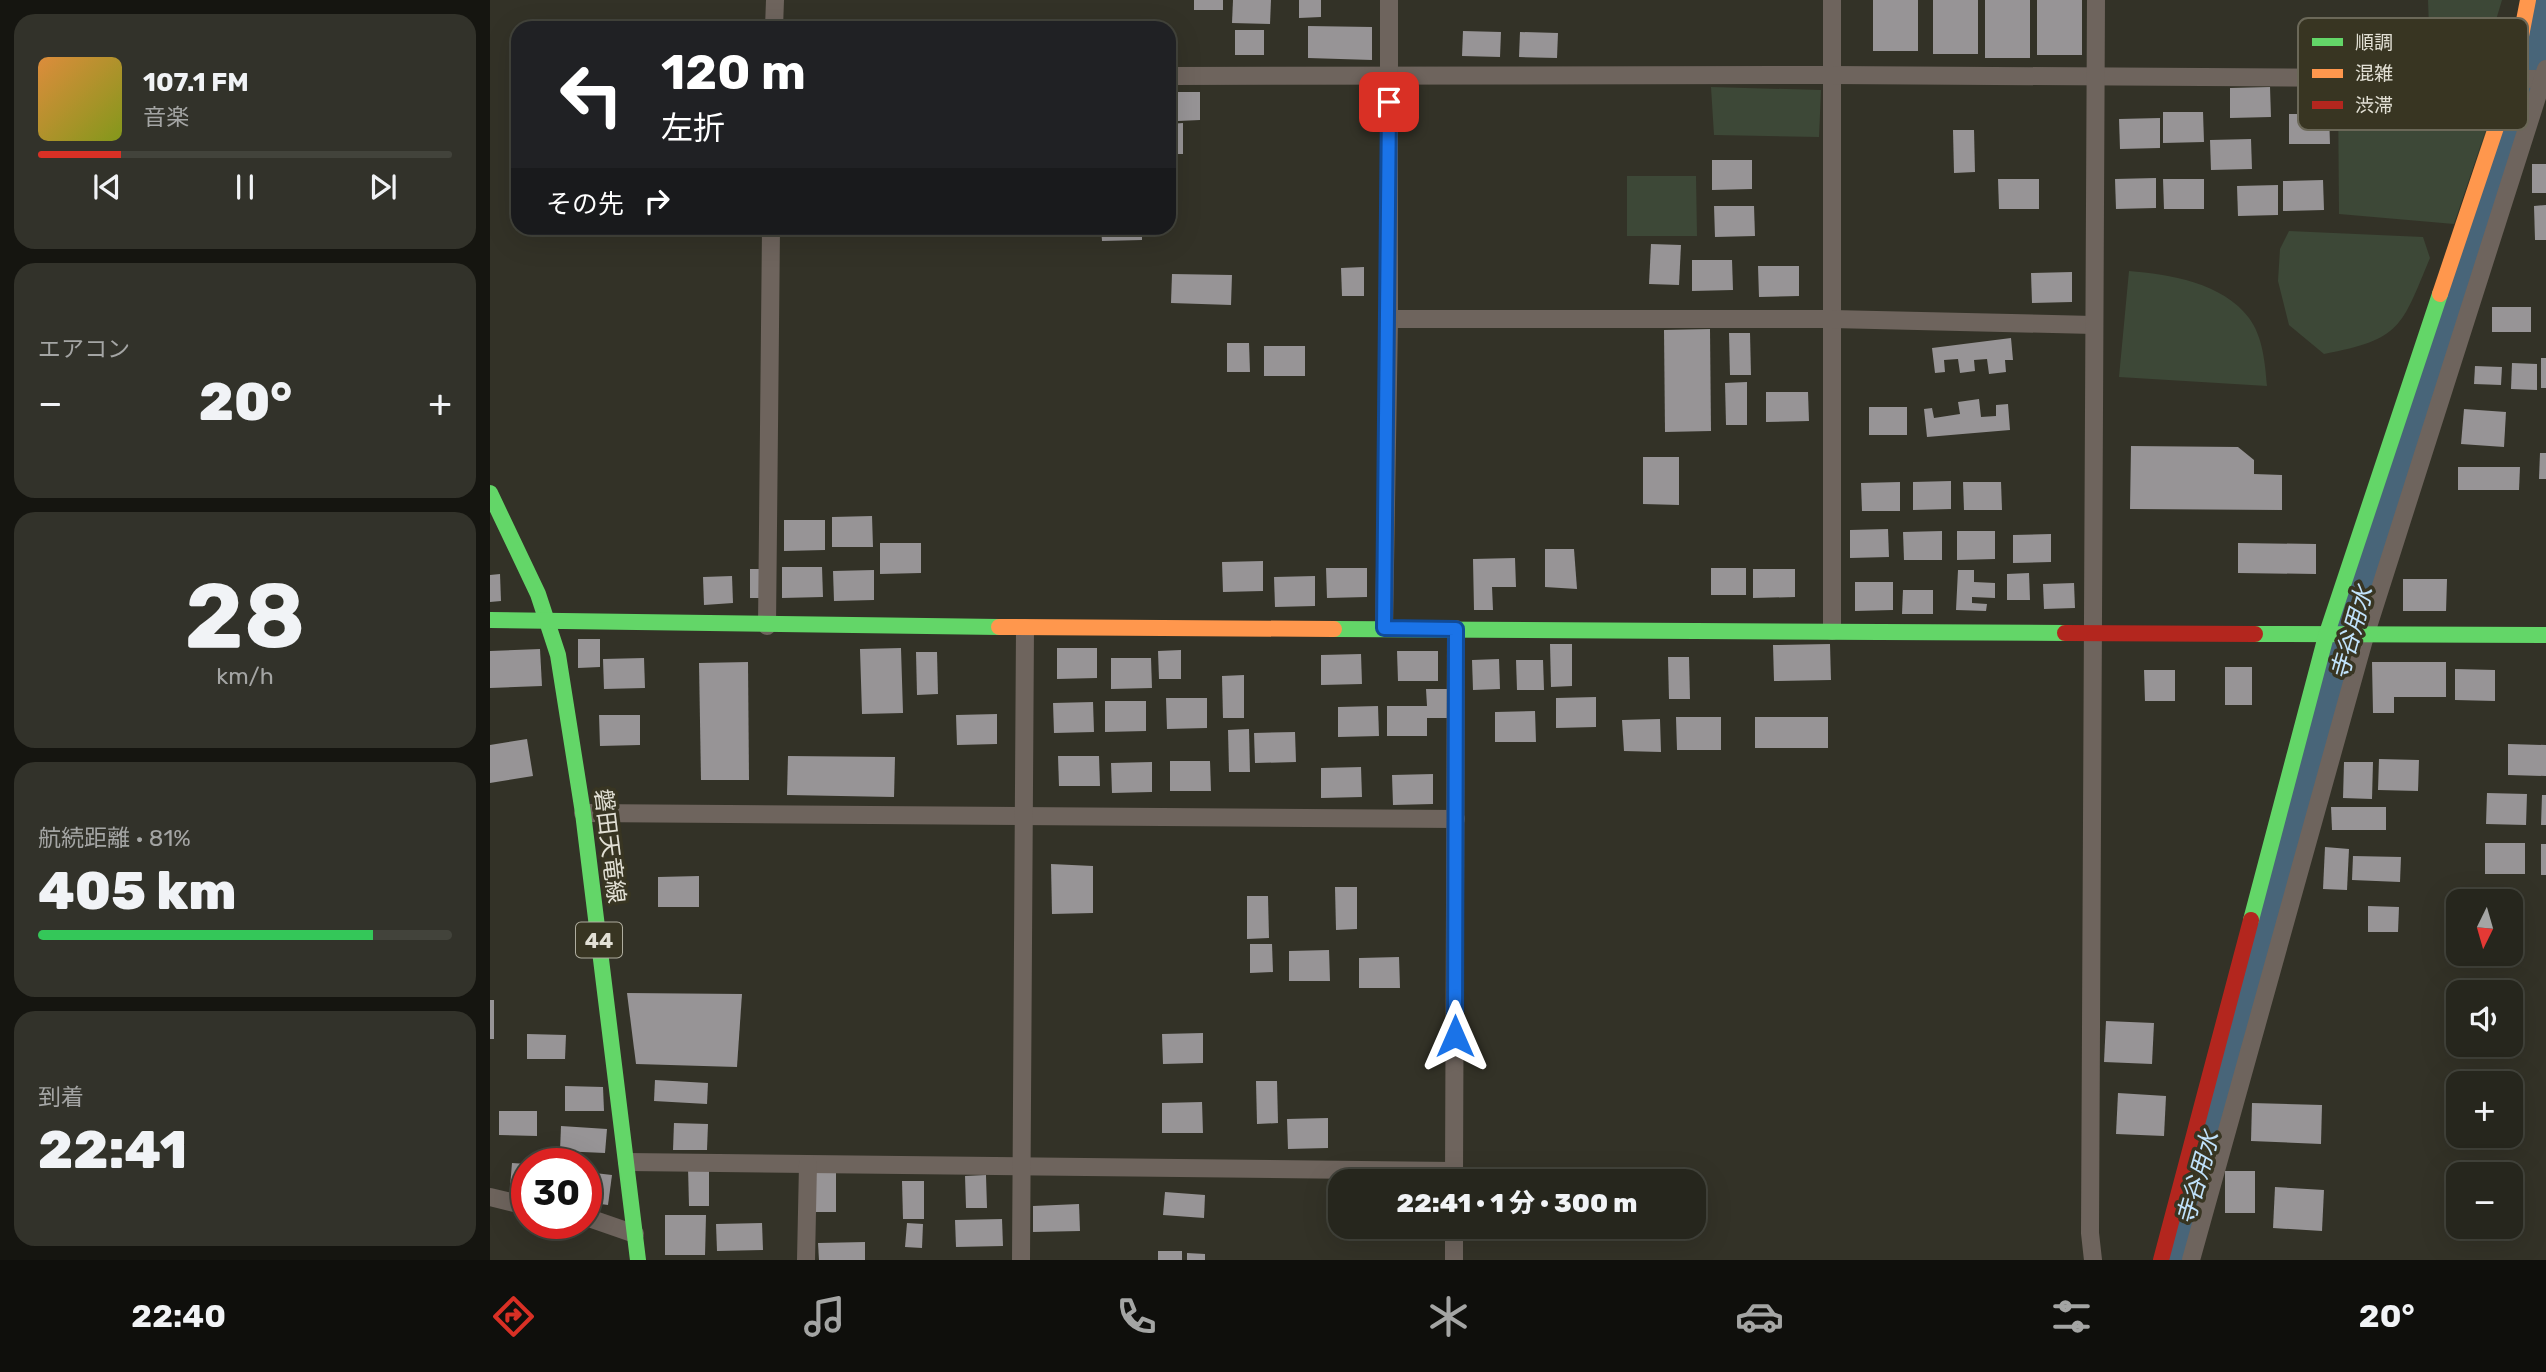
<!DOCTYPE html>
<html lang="ja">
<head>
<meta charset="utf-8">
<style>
  :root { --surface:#26261d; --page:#32322a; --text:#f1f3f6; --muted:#a4a5a4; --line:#42433b; --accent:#d93025 }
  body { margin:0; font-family:Rubik,"Noto Sans JP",sans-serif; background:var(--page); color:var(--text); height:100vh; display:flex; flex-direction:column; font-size:26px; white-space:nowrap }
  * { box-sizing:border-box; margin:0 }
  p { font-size:23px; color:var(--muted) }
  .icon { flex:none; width:38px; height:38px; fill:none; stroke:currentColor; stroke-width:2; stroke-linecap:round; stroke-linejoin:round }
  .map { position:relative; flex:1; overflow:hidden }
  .panel { display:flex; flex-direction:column; gap:14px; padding:14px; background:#151510; width:490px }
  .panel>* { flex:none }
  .guide { position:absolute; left:21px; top:21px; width:665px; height:214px; border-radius:21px; box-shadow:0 7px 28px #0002,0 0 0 2px var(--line); background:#202124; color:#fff; overflow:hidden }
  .needle { width:46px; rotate:185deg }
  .controls { position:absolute; left:1956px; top:889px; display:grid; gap:14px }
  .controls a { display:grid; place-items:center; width:77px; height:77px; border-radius:14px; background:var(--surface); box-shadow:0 7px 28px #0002,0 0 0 2px var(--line); font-size:35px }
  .speed { position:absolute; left:21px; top:1148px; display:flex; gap:14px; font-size:35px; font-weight:700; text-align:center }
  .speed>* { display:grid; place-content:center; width:91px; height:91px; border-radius:50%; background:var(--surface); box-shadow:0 7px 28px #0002,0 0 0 2px var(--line); line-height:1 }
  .speed .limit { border:10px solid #d22; background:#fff; color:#111 }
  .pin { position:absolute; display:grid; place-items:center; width:60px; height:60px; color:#fff; margin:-30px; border-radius:14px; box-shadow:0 4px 10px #0006 }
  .me { position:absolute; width:77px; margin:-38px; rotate:0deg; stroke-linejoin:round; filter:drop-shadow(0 0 5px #0008) }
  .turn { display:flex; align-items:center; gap:24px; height:147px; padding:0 35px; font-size:32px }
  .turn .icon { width:91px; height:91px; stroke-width:2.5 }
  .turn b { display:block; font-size:49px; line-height:60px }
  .then { display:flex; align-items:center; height:66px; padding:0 35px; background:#0003; gap:14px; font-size:26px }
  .big { font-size:52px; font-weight:800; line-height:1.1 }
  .panel .card { flex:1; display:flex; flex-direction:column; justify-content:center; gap:10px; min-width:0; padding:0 24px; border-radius:21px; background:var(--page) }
  .panel .dial { align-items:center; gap:0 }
  .dial b { font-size:91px; line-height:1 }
  .song { display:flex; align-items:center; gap:21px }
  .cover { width:84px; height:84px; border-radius:10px; background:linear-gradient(135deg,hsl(30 70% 55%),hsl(70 70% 35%)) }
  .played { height:7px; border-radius:4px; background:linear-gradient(90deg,var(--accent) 20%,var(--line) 20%) }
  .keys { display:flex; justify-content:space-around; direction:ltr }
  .heat { display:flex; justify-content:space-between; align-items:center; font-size:38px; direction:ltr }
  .charge { height:10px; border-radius:5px; background:linear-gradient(90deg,#34c759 81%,var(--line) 0) }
  .trip { position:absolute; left:838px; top:1169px; width:378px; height:70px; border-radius:21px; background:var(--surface); box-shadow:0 7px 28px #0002,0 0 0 2px var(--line); font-weight:800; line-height:70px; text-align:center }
  .tab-bar { display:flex; height:112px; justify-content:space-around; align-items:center; background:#0f0f0c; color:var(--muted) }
  .tab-bar .icon { width:49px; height:49px }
  .tab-bar .on { color:var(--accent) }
  .tab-bar b { font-size:32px; color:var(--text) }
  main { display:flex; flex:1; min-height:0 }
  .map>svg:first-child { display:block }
  .green { fill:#3d4837 }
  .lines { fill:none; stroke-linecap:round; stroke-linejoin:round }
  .river { stroke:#486579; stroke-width:40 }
  .building { fill:#979496 }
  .street { stroke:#6e645d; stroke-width:18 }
  .fast { stroke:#63d668; stroke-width:16 }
  .slow { stroke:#ff974d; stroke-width:16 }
  .jam { stroke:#b3261e; stroke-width:16 }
  .route-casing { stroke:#114b97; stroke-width:18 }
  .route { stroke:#1a73e8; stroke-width:12 }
  .labels { text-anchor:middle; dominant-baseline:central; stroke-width:7; stroke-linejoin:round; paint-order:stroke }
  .shield { fill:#383522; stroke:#afad9f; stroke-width:2 }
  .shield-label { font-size:21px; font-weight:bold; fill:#e2e0d5 }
  .street-label { font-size:23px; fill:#e2e0d5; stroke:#383522 }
  .water-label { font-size:24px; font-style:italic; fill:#c0e2fb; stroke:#383522 }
  .key { fill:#383522; stroke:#6b6858; stroke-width:2 }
  .key-label { font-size:19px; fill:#e2e0d5 }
</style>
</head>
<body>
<main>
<section class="panel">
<div class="card">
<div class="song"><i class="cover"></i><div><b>107.1 FM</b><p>音楽</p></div></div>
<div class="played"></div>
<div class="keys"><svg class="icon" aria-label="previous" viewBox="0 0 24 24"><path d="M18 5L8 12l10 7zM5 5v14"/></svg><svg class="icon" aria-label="pause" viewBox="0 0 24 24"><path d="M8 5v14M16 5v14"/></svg><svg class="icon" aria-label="next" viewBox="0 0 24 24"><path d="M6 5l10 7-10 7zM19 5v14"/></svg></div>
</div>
<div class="card"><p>エアコン</p>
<div class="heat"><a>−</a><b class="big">20°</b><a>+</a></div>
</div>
<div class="card dial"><b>28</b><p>km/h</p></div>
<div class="card"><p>航続距離 · 81%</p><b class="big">405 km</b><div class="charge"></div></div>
<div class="card"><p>到着</p><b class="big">22:41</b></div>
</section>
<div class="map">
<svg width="2056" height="1260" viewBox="0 0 2056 1260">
  <rect width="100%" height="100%" fill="#333227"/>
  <g class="green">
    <polygon points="1938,0 2012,0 1996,53 1940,53"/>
    <polygon points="2037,0 2056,0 2056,44 1949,397 1701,1260 1670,1260 1836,636"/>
    <polygon points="1848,85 2011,85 1964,224 1849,214"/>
    <polygon points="1221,87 1331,90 1329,137 1224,135"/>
    <polygon points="1137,176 1206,176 1207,236 1137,236"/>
    <path d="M1799 231 1933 237 1940 258C1911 327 1912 339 1834 354L1799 325 1788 281 1790 249Z"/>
    <path d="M1639 271C1679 274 1733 283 1759 318 1773 337 1775 363 1777 386L1629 377Z"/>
  </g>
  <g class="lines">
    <polyline class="river" points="1685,1260 1868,609 2027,115 2056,10"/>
  </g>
  <g class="building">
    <rect x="704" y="0" width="29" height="10"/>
    <polygon points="743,0 781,0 780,24 742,23"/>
    <polygon points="809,0 831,0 831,17 809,18"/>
    <rect x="1383" y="0" width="45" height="51"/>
    <rect x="1443" y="0" width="45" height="54"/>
    <rect x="1495" y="0" width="45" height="58"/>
    <rect x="1547" y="0" width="45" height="55"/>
    <polygon points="818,26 882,27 882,60 818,58"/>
    <rect x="745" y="30" width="29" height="25"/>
    <polygon points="973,31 1011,32 1010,57 972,56"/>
    <polygon points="1030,32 1068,33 1067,58 1029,57"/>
    <polygon points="1780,87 1781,117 1740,118 1740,88"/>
    <polygon points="687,92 710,92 710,120 688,121"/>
    <polygon points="1673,112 1713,112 1714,142 1673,143"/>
    <polygon points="1799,114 1839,114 1840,144 1799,144"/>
    <polygon points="1670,118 1670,148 1630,149 1629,119"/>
    <polygon points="693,123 693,154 679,154 679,124"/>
    <polygon points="1463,130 1484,130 1485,172 1464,173"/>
    <polygon points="1761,139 1762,169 1721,170 1720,140"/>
    <polygon points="1222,160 1262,160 1262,189 1222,190"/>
    <rect x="2042" y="164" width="14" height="29"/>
    <polygon points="1666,178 1666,208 1626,209 1625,179"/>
    <polygon points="1508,179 1549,179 1549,209 1509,209"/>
    <polygon points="1673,179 1714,179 1714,209 1674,209"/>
    <polygon points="1833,180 1834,210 1793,211 1793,181"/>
    <polygon points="1788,185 1788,215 1748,216 1747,186"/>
    <polygon points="2056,205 2056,240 2045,240 2044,206"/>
    <polygon points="1224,206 1264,206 1265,236 1225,237"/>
    <polygon points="611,228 652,228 652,240 612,241"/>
    <polygon points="1161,244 1191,245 1189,285 1159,284"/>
    <polygon points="1202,260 1242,260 1243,290 1202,291"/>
    <polygon points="1268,266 1309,266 1309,296 1269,297"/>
    <polygon points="874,267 874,296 852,296 851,268"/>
    <polygon points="1582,272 1582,302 1542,303 1541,273"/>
    <polygon points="682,274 742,275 741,305 681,303"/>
    <rect x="2002" y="307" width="39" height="25"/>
    <polygon points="1220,329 1221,431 1175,432 1174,330"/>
    <polygon points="1239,333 1260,333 1261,375 1240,375"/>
    <polygon points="1521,338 1523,360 1515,360 1516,372 1499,374 1497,359 1484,360 1485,371 1470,373 1468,359 1454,360 1455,372 1445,373 1442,348"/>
    <polygon points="737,343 759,343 760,372 737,372"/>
    <rect x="774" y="346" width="41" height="30"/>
    <rect x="2051" y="358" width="5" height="30"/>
    <polygon points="2022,363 2047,364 2047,390 2021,389"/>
    <polygon points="1985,366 2012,367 2011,385 1984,384"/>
    <polygon points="1257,382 1257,425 1236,425 1235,383"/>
    <polygon points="1276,392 1318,392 1319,421 1276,422"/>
    <polygon points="1489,399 1491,417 1506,416 1506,405 1518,404 1520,430 1437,437 1434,409 1442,408 1444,418 1470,414 1468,402"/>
    <rect x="1379" y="407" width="38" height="28"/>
    <polygon points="1974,409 2016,412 2014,447 1971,444"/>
    <polygon points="1641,446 1748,447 1764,460 1764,474 1792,475 1792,510 1640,509"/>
    <polygon points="2050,453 2056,453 2056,479 2049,479"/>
    <polygon points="1153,457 1189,457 1189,505 1153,504"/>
    <polygon points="1968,467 2030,467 2029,490 1968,490"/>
    <polygon points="1461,481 1461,509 1423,510 1423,482"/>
    <polygon points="1410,482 1410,511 1372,511 1371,483"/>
    <polygon points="1473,482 1511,482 1512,510 1474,510"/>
    <polygon points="382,516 383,547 342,547 342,517"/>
    <polygon points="294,520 335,520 335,550 294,551"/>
    <polygon points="1398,529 1399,557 1360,558 1360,530"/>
    <polygon points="1452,531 1452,560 1414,560 1413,532"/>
    <polygon points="1467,531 1505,531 1505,559 1467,560"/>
    <polygon points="1561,534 1561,562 1523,563 1523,535"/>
    <polygon points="390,543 431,543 431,573 390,574"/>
    <polygon points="1748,543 1826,544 1826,574 1748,573"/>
    <polygon points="1055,549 1084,549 1087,589 1055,587"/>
    <polygon points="1025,558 1026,587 1002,587 1003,610 984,610 983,559"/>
    <polygon points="773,561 773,591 733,592 732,562"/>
    <polygon points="292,567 332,567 333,597 292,598"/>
    <polygon points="836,568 877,568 877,597 837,598"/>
    <rect x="1221" y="568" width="35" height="27"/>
    <polygon points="260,569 282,569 283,598 260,598"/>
    <polygon points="1263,569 1305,569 1305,597 1263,598"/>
    <polygon points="384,570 384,600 344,601 343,571"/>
    <polygon points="1468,570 1484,570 1484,582 1505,583 1505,598 1482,597 1482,603 1497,604 1496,611 1466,610"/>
    <polygon points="1539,573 1540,600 1517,600 1517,574"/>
    <polygon points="10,574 11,601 0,602 0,575"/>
    <polygon points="242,576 243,603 214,605 213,577"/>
    <polygon points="825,576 825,606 785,607 784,577"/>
    <polygon points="1913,579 1957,579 1956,611 1913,611"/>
    <polygon points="1365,582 1403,582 1403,610 1365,611"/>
    <polygon points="1584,583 1585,608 1554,609 1553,584"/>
    <polygon points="1413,590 1443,590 1443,614 1412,614"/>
    <polygon points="88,639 110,639 110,667 88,668"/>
    <polygon points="1060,644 1082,644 1082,686 1061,687"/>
    <polygon points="1340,644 1341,680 1284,681 1283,645"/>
    <polygon points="411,648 413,713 372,714 370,649"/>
    <polygon points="567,648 607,648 607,678 567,679"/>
    <polygon points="50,649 52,686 0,688 0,651"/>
    <polygon points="691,650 691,679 669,679 668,651"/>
    <polygon points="907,651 948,651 948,681 908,681"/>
    <polygon points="426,652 447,652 448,694 427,695"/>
    <polygon points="871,654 872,684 831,685 831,655"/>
    <polygon points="1178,657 1199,657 1200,699 1179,699"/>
    <polygon points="154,658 155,688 114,689 113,659"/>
    <polygon points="621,658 661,658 662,688 621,689"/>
    <polygon points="1009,659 1010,689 983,690 982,660"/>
    <polygon points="1026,660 1053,660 1054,690 1027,690"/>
    <polygon points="258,662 259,780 211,780 209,663"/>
    <polygon points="1882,662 1956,662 1956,697 1904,697 1904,713 1883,713"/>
    <rect x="1735" y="667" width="27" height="38"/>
    <polygon points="1965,669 2005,670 2005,701 1965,700"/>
    <polygon points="1654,670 1685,670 1685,701 1655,701"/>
    <polygon points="754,675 754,718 733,718 732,676"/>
    <polygon points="936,689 959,689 959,718 937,718 937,736 897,736 897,706 937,706"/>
    <polygon points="1106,697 1106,727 1066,728 1066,698"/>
    <polygon points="676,698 717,698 717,728 677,729"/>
    <polygon points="615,701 656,701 656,731 615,732"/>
    <polygon points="603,702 604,732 564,733 563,703"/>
    <polygon points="888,706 889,736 848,737 848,707"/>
    <polygon points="1045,711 1046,742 1005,742 1005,712"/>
    <polygon points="507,714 507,744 467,745 466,715"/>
    <polygon points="109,715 150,715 150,745 110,746"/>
    <polygon points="1186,717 1231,717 1231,750 1187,750"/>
    <rect x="1265" y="717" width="73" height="31"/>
    <polygon points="1170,719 1171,752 1134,751 1132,720"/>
    <polygon points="759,729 760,772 739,772 738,730"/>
    <polygon points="805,732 806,762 765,763 764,733"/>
    <polygon points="37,739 43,776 0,783 0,745"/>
    <polygon points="2018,744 2056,745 2056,776 2018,775"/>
    <polygon points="298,756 405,757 404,797 297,795"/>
    <polygon points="568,756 609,756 610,786 569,786"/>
    <polygon points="1889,759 1929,760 1928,791 1888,790"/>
    <polygon points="680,761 720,761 721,791 680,791"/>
    <polygon points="662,762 662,792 622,793 621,763"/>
    <polygon points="1854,762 1883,762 1882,799 1853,798"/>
    <polygon points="871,767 872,797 831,798 831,768"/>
    <polygon points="943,774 943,804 903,805 902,775"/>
    <polygon points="1997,793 2037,794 2036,825 1996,824"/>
    <polygon points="2052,795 2056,795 2056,825 2051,825"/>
    <polygon points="1841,807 1896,807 1896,830 1842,830"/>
    <rect x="1995" y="843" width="40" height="31"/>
    <rect x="2051" y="844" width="5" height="31"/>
    <polygon points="1835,847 1859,849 1857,890 1833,889"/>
    <polygon points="1863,856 1911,857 1910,882 1862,880"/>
    <polygon points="561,864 603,866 603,913 562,914"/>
    <polygon points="209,876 209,907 168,907 168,877"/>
    <polygon points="845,887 867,887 867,929 846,930"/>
    <polygon points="757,896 778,896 779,938 757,939"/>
    <polygon points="1878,906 1909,907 1908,932 1878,932"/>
    <polygon points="2021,907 2030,908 2028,937 2021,936"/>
    <polygon points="760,944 782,944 783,972 760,973"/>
    <polygon points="839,950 840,981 799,981 799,951"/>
    <polygon points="909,957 910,988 869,988 869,958"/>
    <polygon points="137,993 252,994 247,1067 146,1064"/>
    <rect x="0" y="1000" width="4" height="39"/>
    <polygon points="1616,1021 1664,1023 1662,1064 1614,1062"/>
    <polygon points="713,1033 713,1063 673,1064 672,1034"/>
    <polygon points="37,1034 76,1035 75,1059 37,1059"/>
    <polygon points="165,1080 218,1083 217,1104 164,1101"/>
    <polygon points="766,1081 787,1081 788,1123 767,1124"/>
    <polygon points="75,1086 113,1087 114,1111 75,1111"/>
    <polygon points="1628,1093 1676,1096 1674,1136 1626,1134"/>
    <polygon points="712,1102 713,1133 672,1133 672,1103"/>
    <polygon points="1762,1103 1832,1105 1831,1144 1761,1141"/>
    <polygon points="9,1111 47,1111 47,1136 9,1135"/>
    <polygon points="838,1118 838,1148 798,1149 797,1119"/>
    <polygon points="184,1123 218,1124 217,1150 183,1150"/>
    <polygon points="71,1126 117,1129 115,1153 70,1151"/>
    <polygon points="22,1163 37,1164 37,1188 20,1187"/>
    <polygon points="198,1167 219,1167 219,1206 199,1206"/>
    <rect x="1735" y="1171" width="30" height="42"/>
    <polygon points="96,1172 122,1175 118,1205 96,1202"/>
    <rect x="325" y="1173" width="21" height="39"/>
    <polygon points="496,1175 497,1208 476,1208 475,1176"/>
    <polygon points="412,1181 434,1181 434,1219 413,1219"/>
    <polygon points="1785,1187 1834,1190 1832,1231 1783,1228"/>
    <polygon points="675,1192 715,1195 714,1218 673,1215"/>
    <polygon points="589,1204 590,1231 543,1232 543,1206"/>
    <polygon points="175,1215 216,1215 215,1255 175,1255"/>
    <polygon points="512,1219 513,1246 466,1247 465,1220"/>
    <polygon points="272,1223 273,1250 227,1251 226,1224"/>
    <polygon points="417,1223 433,1224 432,1248 415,1247"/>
    <polygon points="375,1242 375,1260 329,1260 328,1243"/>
    <rect x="668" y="1251" width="24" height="9"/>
    <polygon points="697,1253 715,1254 715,1260 697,1260"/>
  </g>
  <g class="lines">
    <g class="street">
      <polyline points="1342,0 1342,631"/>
      <polyline points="284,28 285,0"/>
      <polyline points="679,76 1341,75 2056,79"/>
      <polyline points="899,319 1342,319 1604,325"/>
      <polyline points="277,626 281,228"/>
      <polyline points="894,628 899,319 899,0"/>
      <polyline points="93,813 966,819"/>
      <polyline points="137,1162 964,1171"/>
      <polyline points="964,1181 966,629"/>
      <polyline points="0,1197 37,1206"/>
      <polyline points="96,1217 145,1234"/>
      <polyline points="316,1260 318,1164"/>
      <polyline points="531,1260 535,628"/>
      <polyline points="964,1260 964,1227"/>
      <polyline points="1603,1260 1600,1233 1606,0"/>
      <polyline points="1701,1260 1875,636 2056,69"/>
    </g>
    <g class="fast">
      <polyline points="0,493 48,594 68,655 93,813 148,1260"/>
      <polyline points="0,620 509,627"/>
      <polyline points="844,629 1575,633"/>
      <polyline points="1765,634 2056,635"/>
      <polyline points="1761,920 1836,636 1950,294"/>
    </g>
    <g class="slow">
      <polyline points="1950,294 2023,77 2038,0"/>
      <polyline points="509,627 844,629"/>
    </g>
    <g class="jam">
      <polyline points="1575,633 1765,634"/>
      <polyline points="1671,1260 1761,920"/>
    </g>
  </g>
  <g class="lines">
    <defs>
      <polyline id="route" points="899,102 894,628 966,629 965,1036"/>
    </defs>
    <use href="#route" class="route-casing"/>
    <use href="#route" class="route"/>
  </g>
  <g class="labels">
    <rect class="shield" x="86" y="922.5" width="46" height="35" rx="5"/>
    <g class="shield-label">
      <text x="109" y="940">44</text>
    </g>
    <g class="street-label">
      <text transform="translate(120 846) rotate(83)">磐田天竜線</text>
    </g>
    <g class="water-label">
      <text transform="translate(1862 633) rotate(-74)">寺谷用水</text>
      <text transform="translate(1708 1178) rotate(-74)">寺谷用水</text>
    </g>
  </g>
  <rect x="1808" y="18" width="230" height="112" rx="10" class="key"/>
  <rect x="1822" y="38" width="31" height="8" fill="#63d668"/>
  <rect x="1822" y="69" width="31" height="9" fill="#ff974d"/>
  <rect x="1822" y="101" width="31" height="8" fill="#b3261e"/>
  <g class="key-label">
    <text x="1865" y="49">順調</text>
    <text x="1865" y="80">混雑</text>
    <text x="1865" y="112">渋滞</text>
  </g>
</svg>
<div class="controls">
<a><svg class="needle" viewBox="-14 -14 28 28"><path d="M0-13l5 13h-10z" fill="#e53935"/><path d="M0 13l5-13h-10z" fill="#a4a5a4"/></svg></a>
<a><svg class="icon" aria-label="sound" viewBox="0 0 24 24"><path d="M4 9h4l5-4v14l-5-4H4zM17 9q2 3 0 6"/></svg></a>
<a>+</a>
<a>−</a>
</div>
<div class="speed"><div class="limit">30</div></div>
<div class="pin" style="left:899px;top:102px;background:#d93025"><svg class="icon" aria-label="arrive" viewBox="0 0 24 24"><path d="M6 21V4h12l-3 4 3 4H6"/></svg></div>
<svg class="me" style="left:965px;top:1036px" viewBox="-20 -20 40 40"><path d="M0-17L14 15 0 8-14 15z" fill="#1a73e8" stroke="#fff" stroke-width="4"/></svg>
<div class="trip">22:41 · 1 分 · 300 m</div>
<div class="guide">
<div class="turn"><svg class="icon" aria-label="left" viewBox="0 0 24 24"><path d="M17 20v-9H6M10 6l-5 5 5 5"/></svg><div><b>120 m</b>左折</div></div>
<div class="then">その先<svg class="icon" aria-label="right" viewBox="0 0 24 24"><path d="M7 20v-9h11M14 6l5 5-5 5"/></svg></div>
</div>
</div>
</main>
<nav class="tab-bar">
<b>22:40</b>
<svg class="icon on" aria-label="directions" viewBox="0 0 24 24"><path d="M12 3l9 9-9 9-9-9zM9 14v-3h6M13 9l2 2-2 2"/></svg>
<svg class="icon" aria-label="music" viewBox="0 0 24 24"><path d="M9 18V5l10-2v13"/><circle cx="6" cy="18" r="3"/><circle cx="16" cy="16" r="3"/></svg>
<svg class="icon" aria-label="phone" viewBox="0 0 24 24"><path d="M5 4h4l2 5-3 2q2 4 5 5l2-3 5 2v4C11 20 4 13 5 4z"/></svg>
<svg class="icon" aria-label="climate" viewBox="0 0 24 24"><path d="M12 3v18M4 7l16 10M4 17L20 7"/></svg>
<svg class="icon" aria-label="car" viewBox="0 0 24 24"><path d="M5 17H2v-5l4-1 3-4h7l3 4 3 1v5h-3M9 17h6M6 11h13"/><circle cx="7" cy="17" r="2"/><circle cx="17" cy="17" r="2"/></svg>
<svg class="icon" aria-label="filters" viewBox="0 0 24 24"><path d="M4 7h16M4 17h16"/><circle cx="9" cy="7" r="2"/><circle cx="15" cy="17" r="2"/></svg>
<b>20°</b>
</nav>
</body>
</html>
